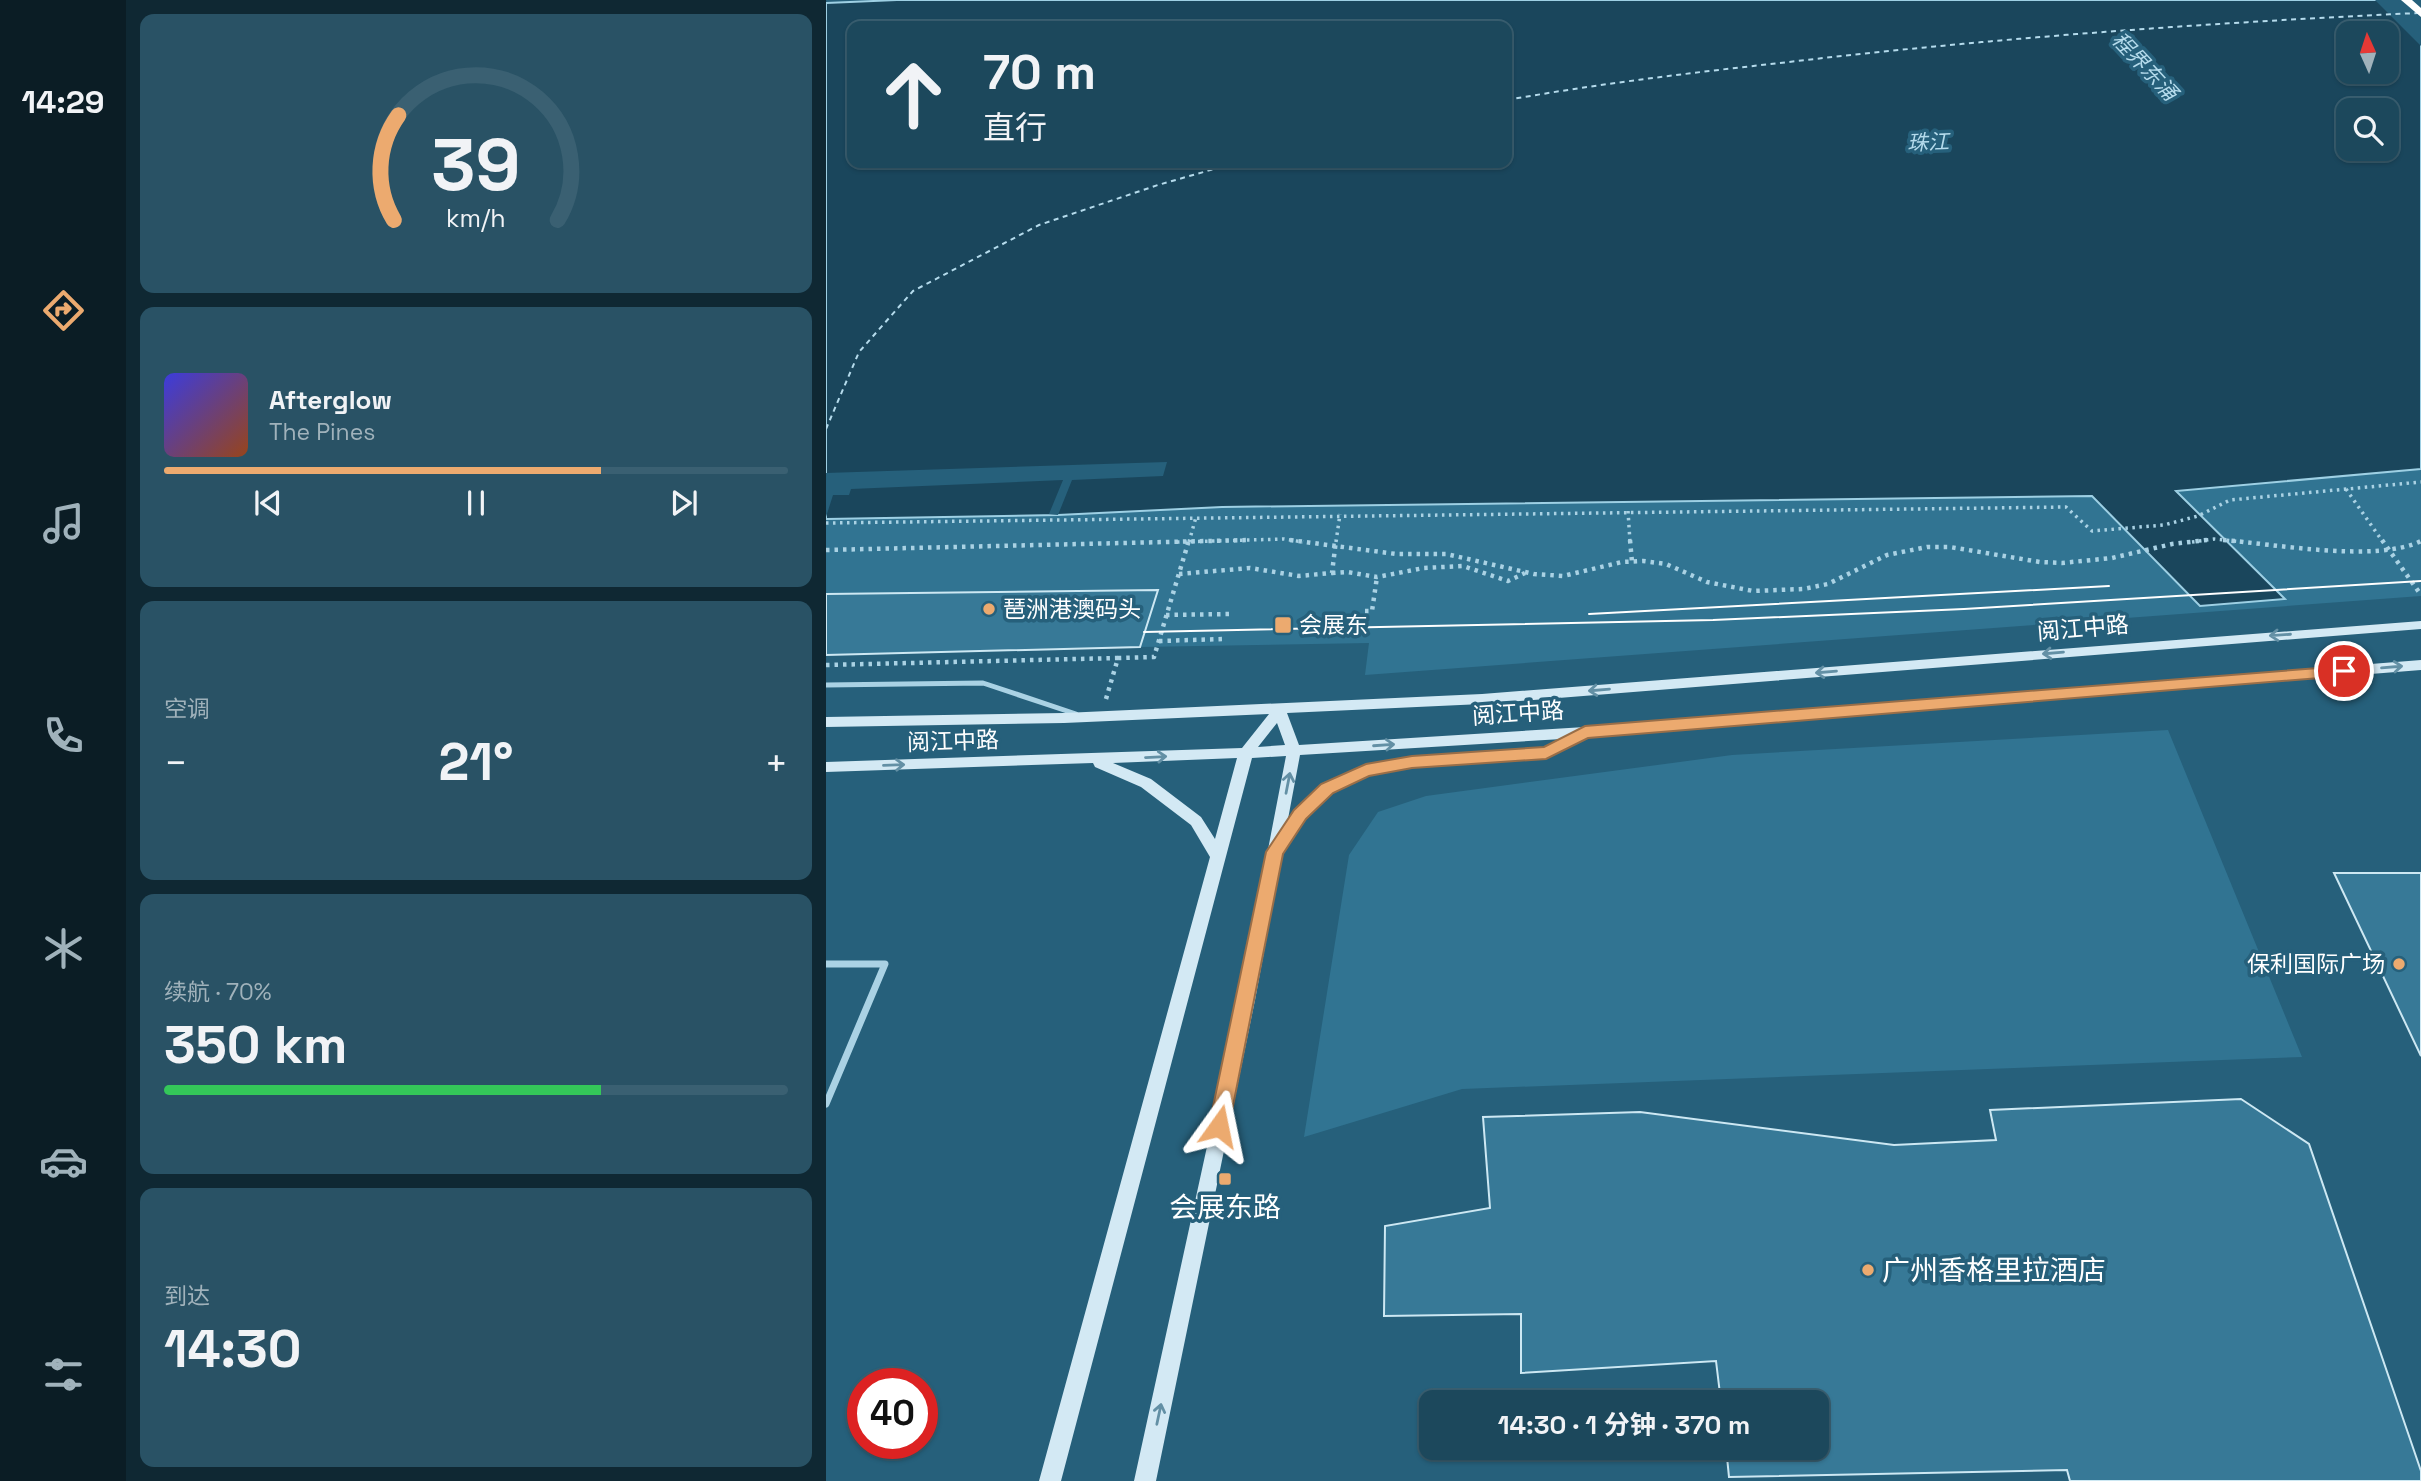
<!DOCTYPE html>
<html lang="zh">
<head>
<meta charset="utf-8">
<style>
  :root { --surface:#1c485c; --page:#295265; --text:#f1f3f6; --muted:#a0b2bb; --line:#3a6072; --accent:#ecaa6f }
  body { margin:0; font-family:"Space Grotesk","Noto Sans SC",sans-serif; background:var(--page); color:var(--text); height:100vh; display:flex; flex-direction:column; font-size:26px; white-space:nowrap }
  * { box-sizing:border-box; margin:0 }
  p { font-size:23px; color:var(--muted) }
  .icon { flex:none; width:38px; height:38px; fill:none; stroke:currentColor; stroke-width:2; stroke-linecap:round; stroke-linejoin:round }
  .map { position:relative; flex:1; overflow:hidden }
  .drawer { display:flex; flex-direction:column; gap:14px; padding:14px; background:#0f2833; width:700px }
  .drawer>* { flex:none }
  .guide { position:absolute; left:21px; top:21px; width:665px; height:147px; border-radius:14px; box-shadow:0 2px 5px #0004,0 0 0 2px var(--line); background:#1c485c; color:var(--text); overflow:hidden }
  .needle { width:46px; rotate:357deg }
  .controls { position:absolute; left:1510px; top:21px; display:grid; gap:14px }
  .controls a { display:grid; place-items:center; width:63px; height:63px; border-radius:14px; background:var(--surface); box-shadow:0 2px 5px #0004,0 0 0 2px var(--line); font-size:35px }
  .speed { position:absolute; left:21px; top:1368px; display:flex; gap:14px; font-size:35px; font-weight:700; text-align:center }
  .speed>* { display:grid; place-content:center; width:91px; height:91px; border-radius:50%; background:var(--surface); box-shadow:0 2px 5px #0004,0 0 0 2px var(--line); line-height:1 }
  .speed .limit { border:10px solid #d22; background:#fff; color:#111 }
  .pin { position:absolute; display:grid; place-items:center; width:60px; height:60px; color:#fff; margin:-30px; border:4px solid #fff; border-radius:50%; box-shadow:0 2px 7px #0007 }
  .me { position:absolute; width:77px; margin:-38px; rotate:12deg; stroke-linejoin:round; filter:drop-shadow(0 0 5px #0008) }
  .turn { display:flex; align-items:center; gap:24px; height:147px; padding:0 21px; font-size:32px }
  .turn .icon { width:91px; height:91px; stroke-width:2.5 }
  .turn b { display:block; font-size:49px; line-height:60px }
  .big { font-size:52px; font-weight:700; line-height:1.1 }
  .drawer .tile { flex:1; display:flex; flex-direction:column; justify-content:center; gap:10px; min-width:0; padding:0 24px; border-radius:14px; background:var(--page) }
  .drawer .dial { align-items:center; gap:0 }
  .dial svg { height:182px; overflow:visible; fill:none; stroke:var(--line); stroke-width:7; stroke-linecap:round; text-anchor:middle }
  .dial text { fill:var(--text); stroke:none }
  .song { display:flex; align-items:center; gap:21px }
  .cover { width:84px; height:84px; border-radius:10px; background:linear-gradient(135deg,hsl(240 70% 55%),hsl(20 70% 35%)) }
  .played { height:7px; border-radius:4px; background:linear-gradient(90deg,var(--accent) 70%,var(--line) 70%) }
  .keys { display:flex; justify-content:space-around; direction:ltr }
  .heat { display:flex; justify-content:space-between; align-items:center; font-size:38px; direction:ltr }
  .charge { height:10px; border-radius:5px; background:linear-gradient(90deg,#34c759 70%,var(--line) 0) }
  .trip { position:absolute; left:593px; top:1390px; width:410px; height:70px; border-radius:14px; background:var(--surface); box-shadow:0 2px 5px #0004,0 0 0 2px var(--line); font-weight:700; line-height:70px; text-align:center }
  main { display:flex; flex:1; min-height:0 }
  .tabs { display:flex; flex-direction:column; width:126px; justify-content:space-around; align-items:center; background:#0b1d25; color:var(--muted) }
  .tabs .icon { width:49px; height:49px }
  .tabs .selected { color:var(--accent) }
  .tabs b { font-size:32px; color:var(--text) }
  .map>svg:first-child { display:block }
  .green { fill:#317492 }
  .water { fill:#1a465c; stroke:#9ed0e4; stroke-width:2; fill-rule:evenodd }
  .pier { fill:#26607b }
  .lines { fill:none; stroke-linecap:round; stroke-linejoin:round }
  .ferry { stroke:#b5dbec; stroke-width:2; stroke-dasharray:5 4.5; stroke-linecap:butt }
  .building { fill:#377997; stroke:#cde8f3; stroke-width:2 }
  .path-far1 { stroke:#aad2e4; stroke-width:3.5; stroke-dasharray:2.5 4.5; stroke-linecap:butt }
  .path { stroke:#aad2e4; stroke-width:4.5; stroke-dasharray:3.5 5; stroke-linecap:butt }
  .lane-far1 { stroke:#aad2e4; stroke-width:5 }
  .lane { stroke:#aad2e4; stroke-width:7 }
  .secondary { fill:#d3e9f4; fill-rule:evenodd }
  .highway { fill:#fff; fill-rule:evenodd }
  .tram { stroke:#fff; stroke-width:2 }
  .oneway { stroke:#6390a5 }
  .route { fill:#ecaa6f; stroke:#996e48; stroke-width:2 }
  .poi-dot { fill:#ecaa6f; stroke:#26607b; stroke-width:2.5 }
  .labels { text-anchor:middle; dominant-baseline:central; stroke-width:7; stroke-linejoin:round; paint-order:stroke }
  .far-water-label { font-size:21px; font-style:italic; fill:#b5dbec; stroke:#26607b }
  .poi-label { font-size:23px; fill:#fff; stroke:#26607b; text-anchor:start }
  .street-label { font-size:23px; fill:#fff; stroke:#26607b }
  .near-poi-label { font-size:28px; fill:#fff; stroke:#26607b }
</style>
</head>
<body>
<main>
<nav class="tabs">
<b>14:29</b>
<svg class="icon selected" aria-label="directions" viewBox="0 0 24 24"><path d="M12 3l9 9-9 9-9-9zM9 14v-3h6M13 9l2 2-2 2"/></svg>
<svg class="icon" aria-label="music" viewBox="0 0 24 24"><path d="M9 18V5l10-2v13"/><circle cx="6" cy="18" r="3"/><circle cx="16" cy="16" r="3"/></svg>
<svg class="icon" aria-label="phone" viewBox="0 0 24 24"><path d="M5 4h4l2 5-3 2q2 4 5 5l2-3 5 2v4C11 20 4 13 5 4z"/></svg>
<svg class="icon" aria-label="climate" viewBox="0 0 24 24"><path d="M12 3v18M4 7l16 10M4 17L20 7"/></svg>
<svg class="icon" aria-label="car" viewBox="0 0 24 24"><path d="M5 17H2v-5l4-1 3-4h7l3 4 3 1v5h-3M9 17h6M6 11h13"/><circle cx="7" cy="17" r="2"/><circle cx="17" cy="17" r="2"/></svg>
<svg class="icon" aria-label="filters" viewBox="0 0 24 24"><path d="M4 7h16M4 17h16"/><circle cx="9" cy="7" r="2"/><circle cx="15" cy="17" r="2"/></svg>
</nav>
<section class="drawer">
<div class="tile dial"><svg viewBox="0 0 100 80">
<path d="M14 69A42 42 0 1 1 86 69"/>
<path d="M14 69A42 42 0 0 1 16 23" stroke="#ecaa6f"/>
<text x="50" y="56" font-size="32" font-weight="700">39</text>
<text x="50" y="72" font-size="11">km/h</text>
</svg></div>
<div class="tile">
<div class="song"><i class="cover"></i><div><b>Afterglow</b><p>The Pines</p></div></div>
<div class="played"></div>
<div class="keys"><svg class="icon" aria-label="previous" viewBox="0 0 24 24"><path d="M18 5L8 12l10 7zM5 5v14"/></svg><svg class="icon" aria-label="pause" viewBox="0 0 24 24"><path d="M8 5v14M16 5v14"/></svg><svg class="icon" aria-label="next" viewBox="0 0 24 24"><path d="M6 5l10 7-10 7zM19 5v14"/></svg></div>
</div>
<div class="tile"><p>空调</p>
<div class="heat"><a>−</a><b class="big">21°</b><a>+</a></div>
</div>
<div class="tile"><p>续航 · 70%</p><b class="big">350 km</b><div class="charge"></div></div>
<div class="tile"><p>到达</p><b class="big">14:30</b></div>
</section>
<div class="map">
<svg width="1595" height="1481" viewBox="0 0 1595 1481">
  <rect width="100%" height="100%" fill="#26607b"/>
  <g class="green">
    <polygon points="1595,469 1595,596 539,675 543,643 314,647 331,590 0,595 0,519 232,515 396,507 1266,496 1374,606 1350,491"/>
    <polygon points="1342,730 1476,1057 636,1089 478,1137 523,855 552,812 600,796 906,755"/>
  </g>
  <path class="water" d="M71 0H1595V469L1350 491 1459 599 1374 606 1266 496 396 507 232 515 0 519V3ZM26 26H681V163H26ZM1522 33H1561V72H1522ZM1522 110H1561V149H1522Z"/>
  <g class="pier">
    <polygon points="1549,0 1595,0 1595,46"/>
    <polygon points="341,462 337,476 246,480 232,515 223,514 237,480 25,489 23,495 7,495 0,517 0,473"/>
  </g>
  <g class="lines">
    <g class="ferry">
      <path d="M681 100C771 84 863 73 954 63 1166 38 1379 23 1592 13"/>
      <polyline points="0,429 33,352 87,291 213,225 332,185 409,163"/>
    </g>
  </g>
  <g class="building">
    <polygon points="332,590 314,647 0,655 0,594"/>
    <polygon points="1508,873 1595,873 1595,1056"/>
    <polygon points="1415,1099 1483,1144 1595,1471 1595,1481 1244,1481 1241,1470 903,1477 900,1447 990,1447 990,1402 895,1402 890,1361 695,1373 695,1314 558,1316 559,1226 664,1208 657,1117 814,1112 1068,1145 1170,1140 1164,1110"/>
  </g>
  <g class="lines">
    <g class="path-far1">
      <polyline points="1520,489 1557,542"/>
      <polyline points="802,511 804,542"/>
      <polyline points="0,523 1240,507 1266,531 1338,525 1372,516 1404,500 1595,482"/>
      <polyline points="351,542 458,539 477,542"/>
      <polyline points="363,542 370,517"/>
      <polyline points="510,542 514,514"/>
      <polyline points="1366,542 1388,539 1418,542"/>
    </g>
    <g class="path">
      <polyline points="464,540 570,554 620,554 708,574 737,576 796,562 817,561 840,564 881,582 927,591 977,589 1002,584 1061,555 1101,547 1124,547 1214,562 1236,563 1286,558 1346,544 1381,540"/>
      <polyline points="804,540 806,562"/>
      <path d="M1397 540C1449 544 1550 563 1595 541"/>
      <polyline points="1556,540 1595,595"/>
      <polyline points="0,550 424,540"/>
      <polyline points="506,573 521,572 551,577 598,568 637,566 682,581 699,573"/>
      <polyline points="353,574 424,568 473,576 506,573 510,540"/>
      <polyline points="539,611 546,611 551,577"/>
      <polyline points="340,615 403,614"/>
      <polyline points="333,641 398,639"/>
      <polyline points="0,665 292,658"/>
      <polyline points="280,699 292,658 328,657 363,540"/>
    </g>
    <polyline class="lane-far1" points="0,685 157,683 250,714"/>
    <polyline class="lane" points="0,964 59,964 0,1104"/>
    <path class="secondary" d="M1595 621V629L656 704 461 713 473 745 759 727 1595 660V670L760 737 720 758 586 768 543 775 506 793 479 818 457 850 429 1000 330 1481H308L413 1000 460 756 426 758 235 1481H213L384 857 365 825 315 787 269 767 267 763 0 772V762L416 748 443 714 238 723 0 727V717L238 713 656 694ZM451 723 459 745 432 747ZM736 739 718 748 586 758 540 765 496 785 469 810 462 819 474 755ZM411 758 389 839 375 817 325 779 287 763Z"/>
    <polygon class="highway" points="1575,0 1586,0 1595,8 1595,17"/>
    <g class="tram">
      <polyline points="763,614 1283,586"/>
      <polyline points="318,632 887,620 1138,609 1595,581"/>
    </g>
  </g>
  <defs><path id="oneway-shaft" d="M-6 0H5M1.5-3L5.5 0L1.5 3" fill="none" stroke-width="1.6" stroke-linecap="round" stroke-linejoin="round" transform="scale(1.75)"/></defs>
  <g class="oneway">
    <use href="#oneway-shaft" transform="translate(1454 635) rotate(176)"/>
    <use href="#oneway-shaft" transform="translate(1227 653) rotate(175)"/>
    <use href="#oneway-shaft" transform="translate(1566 667) rotate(-5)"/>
    <use href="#oneway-shaft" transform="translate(1000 672) rotate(175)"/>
    <use href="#oneway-shaft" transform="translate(773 690) rotate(175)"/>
    <use href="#oneway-shaft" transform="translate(558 745) rotate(-4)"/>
    <use href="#oneway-shaft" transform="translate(330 757) rotate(-3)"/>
    <use href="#oneway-shaft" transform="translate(68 765) rotate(-2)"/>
    <use href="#oneway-shaft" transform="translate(462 783) rotate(-79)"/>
    <use href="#oneway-shaft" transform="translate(333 1414) rotate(-78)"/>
  </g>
  <polygon class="route" points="1518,666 1526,671 1518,676 762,738 720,759 586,768 543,776 507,793 480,819 457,854 403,1126 401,1133 393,1135 386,1133 383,1126 440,852 468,810 495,784 540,764 586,756 718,747 759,726"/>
  <g class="poi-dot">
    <circle cx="163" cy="609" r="7"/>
    <rect x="448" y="616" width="18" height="18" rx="3.5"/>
    <circle cx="1573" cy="964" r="7"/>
    <rect x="392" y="1172" width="14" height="14" rx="3.5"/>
    <circle cx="1042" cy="1270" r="7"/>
  </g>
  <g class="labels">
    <g class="far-water-label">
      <text transform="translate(1319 66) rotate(47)">程界东涌</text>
      <text transform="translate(1102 142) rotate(-2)">珠江</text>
    </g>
    <g class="poi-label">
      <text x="177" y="609">琶洲港澳码头</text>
      <text x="473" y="625">会展东</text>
      <text x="1559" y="964" text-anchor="end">保利国际广场</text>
    </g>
    <g class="street-label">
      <text transform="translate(1257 628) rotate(-5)">阅江中路</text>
      <text transform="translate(692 713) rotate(-4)">阅江中路</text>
      <text transform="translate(127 741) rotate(-2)">阅江中路</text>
    </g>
    <g class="near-poi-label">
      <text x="399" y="1207">会展东路</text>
      <text x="1056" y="1270" text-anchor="start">广州香格里拉酒店</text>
    </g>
  </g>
</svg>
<div class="controls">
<a><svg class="needle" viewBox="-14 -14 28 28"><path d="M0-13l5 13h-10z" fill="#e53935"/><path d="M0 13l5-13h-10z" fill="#a0b2bb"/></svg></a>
<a><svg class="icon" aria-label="search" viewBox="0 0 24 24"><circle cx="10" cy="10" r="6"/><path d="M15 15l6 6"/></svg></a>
</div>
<div class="speed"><div class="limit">40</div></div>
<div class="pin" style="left:1518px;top:671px;background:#d93025"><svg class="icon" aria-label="arrive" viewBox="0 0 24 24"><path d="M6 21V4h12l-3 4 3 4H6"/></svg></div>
<svg class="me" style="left:393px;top:1126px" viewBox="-20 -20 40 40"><path d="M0-17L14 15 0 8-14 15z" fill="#ecaa6f" stroke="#fff" stroke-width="4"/></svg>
<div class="trip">14:30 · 1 分钟 · 370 m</div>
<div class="guide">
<div class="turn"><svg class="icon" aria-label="ahead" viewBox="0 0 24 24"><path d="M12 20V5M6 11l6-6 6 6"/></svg><div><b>70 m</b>直行</div></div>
</div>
</div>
</main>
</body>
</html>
